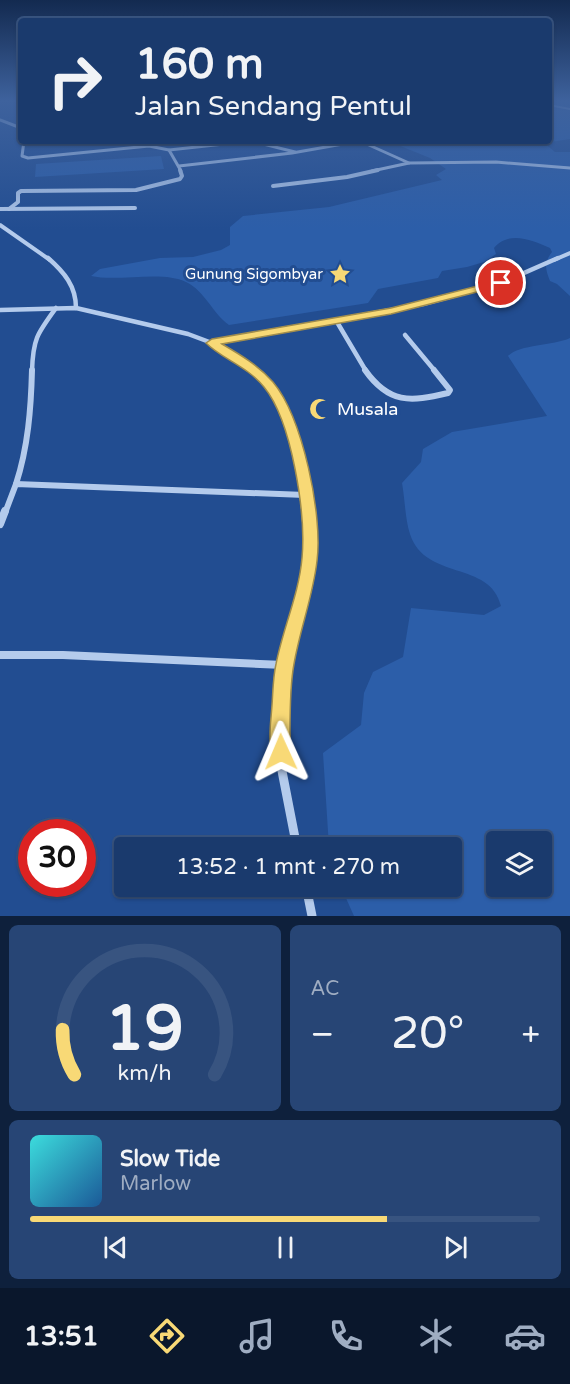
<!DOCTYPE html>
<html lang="id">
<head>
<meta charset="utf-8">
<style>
  :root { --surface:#1a3a6d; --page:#274575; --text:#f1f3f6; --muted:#9fadc2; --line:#385480; --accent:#f8d976 }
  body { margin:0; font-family:"Varela Round",sans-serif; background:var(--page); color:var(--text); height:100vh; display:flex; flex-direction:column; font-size:22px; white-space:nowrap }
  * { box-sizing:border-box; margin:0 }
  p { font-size:20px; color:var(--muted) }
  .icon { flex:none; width:33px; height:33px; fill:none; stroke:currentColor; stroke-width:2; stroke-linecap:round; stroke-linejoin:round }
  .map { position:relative; height:916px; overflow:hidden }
  .drawer { display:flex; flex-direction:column; gap:9px; padding:9px; background:#0e203c; flex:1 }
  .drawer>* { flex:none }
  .top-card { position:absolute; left:18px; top:18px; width:534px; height:126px; border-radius:6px; box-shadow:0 2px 4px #0004,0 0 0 2px var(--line); background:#1a3a6d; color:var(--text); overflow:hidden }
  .fabs { position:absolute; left:486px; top:831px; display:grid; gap:12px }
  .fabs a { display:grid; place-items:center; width:66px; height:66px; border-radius:6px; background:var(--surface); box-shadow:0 2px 4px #0004,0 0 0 2px var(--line); font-size:30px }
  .speed { position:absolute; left:18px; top:819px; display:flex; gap:12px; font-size:30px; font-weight:700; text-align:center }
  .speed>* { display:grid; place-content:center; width:78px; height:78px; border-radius:50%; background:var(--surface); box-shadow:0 2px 4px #0004,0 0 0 2px var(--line); line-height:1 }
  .speed .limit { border:9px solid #d22; background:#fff; color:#111 }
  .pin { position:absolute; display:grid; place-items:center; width:51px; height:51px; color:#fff; margin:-26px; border:3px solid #fff; border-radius:50%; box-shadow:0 2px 6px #0007 }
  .me { position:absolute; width:66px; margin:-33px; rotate:359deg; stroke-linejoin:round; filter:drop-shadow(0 0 4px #0008) }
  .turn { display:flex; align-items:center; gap:21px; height:126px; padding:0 18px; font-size:27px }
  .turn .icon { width:78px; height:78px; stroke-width:2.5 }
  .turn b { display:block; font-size:42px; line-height:51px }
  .big { font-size:45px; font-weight:600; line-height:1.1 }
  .drawer .card { flex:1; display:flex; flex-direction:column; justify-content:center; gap:9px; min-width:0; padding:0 21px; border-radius:9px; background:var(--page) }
  .drawer .dial { align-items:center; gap:0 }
  .dial svg { height:156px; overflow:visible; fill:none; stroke:var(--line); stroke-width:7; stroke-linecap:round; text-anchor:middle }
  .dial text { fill:var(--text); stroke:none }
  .song { display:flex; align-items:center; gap:18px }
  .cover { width:72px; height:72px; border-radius:9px; background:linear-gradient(135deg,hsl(180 70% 55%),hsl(210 70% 35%)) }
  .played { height:6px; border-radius:3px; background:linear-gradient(90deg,var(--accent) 70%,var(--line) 70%) }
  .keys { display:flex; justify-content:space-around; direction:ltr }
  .heat { display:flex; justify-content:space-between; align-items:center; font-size:33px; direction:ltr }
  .drawer .tiles { flex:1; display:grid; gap:9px; grid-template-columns:1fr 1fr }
  .card:last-child { grid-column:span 2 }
  .trip { position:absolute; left:114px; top:837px; width:348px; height:60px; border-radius:6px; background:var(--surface); box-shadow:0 2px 4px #0004,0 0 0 2px var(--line); font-weight:600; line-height:60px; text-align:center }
  .dock { display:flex; height:96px; justify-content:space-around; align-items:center; background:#0a172c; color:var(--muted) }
  .dock .icon { width:42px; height:42px }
  .dock .active { color:var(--accent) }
  .dock b { font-size:27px; color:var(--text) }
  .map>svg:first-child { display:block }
  .green { fill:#2c5ea9; fill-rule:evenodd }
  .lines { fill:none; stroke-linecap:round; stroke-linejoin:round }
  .stream { fill:#a8c5ed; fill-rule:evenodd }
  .street-far5 { stroke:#b4cbec; stroke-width:3 }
  .street-far4 { stroke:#b4cbec; stroke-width:4 }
  .street-far3 { stroke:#b4cbec; stroke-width:4.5 }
  .street-far2 { stroke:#b4cbec; stroke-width:6 }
  .street-far1 { stroke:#b4cbec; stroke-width:8 }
  .street { stroke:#b4cbec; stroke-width:9 }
  .route { fill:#f8d976; stroke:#a18d4d; stroke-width:1.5 }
  .labels { text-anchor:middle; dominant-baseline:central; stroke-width:6; stroke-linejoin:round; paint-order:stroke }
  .far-poi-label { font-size:15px; fill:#fff; stroke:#224d91; text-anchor:end }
  .poi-label { font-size:18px; fill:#fff; stroke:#224d91; text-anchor:start }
</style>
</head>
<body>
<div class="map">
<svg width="570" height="916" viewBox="0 0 570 916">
  <rect width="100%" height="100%" fill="#224d91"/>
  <g class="green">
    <path d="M549 101H570V139L544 143 555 152H570V296L557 284 550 281C545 269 544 262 552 252L550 248C532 240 509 230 494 248L496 254 484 262 467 267 442 271 438 278 378 289 368 303 229 325C213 314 205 291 186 282 163 270 118 282 91 276L100 269 160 258 193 257 221 250 230 245V227L243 216 329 207 442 180 436 175 446 169 430 158 388 141H549Z"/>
    <polygon points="161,156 164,169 35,177 36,164"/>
    <path d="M570 338V916H354L341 887 452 886V848L329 847 323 753 361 725 364 693 373 672 403 657 411 608 484 615 501 606C490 560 425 581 410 534 405 519 405 499 402 483L421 462 423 449 452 432 547 416 508 356C520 344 553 346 570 338ZM496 842H542V886H496Z"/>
  </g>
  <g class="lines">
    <polygon class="stream" points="549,104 570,108 570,110 549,106"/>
    <g class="street-far5">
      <polyline points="0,120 21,128"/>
      <polyline points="24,141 22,156 28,158 149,146 169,150 252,141"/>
      <polyline points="251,141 295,152"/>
      <polyline points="169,150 181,171"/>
      <polyline points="179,166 292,153 360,141 409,163"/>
      <polyline points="372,171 409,163 496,162 570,168"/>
    </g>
    <g class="street-far4">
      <polyline points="273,186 347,177 378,170"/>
      <polyline points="0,209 135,208"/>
      <polyline points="9,209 18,202 18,193 21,191 136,190 180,179 182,176 180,170"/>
      <polyline points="0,225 50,260"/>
      <polyline points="554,260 570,253"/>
    </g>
    <g class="street-far3">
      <path d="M48 258C64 272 76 286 76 308"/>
      <polyline points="0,310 76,308 188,334 212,343 245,363 254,371"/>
      <polyline points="337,322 366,371"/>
      <polyline points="405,335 435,371"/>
      <polyline points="213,343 423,304 501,283 558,258"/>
      <path d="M32 371C33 339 37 334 56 308"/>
    </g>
    <g class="street-far2">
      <path d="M253 370C294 408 300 459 308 513"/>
      <path d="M365 370C389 404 410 402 448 393L450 390 434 370"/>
      <path d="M16 484C28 447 31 409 32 370"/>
      <polyline points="5,513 16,484 305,495"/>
    </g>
    <g class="street-far1">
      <polyline points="0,524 5,511"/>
      <polyline points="0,655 63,655 284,665"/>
      <path d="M282 691C286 629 317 576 308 511"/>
    </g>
    <g class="street">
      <polyline points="283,690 280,733 282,771 297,848"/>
      <polyline points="306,886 312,916"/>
    </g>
  </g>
  <linearGradient id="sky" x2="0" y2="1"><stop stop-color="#132a50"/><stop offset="0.44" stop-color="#3e629d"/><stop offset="1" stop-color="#3e629d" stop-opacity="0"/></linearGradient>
  <rect width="570" height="229" fill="url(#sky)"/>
  <path class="route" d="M501 280 506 283 504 285 391 314 222 344C241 355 259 366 273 382 303 418 323 516 317 561 313 596 300 629 294 664 290 685 290 710 290 732 290 742 292 750 288 759L281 761 274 759C267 743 271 722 272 705 273 691 273 677 276 664 283 628 299 594 302 558 306 514 292 421 264 387 247 366 222 359 206 343L212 339 391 308Z"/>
  <defs>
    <symbol id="sight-bare" viewBox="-9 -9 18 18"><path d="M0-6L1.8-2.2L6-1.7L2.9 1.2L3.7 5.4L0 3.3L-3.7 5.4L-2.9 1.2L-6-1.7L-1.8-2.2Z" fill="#f8d976" stroke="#224d91" stroke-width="2.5" paint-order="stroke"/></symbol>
    <symbol id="mosque-bare" viewBox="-9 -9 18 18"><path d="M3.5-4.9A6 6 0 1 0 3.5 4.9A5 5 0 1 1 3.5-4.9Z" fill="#f8d976" stroke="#224d91" stroke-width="2.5" paint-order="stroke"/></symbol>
  </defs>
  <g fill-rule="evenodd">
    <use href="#sight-bare" x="325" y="259" width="30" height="30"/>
    <use href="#mosque-bare" x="305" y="394" width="30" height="30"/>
  </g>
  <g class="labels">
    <g class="far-poi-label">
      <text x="323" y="274">Gunung Sigombyar</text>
    </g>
    <g class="poi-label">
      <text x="337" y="409">Musala</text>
    </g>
  </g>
</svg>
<div class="fabs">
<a><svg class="icon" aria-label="layers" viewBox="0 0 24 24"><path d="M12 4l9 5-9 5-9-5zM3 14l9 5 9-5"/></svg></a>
</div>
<div class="speed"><div class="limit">30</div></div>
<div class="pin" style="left:501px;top:283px;background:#d93025"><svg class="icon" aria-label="arrive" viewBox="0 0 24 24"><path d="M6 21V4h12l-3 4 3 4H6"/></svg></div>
<svg class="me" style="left:281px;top:752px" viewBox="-20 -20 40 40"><path d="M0-17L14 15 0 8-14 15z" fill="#f8d976" stroke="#fff" stroke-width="4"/></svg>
<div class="trip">13:52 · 1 mnt · 270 m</div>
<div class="top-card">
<div class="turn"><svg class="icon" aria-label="right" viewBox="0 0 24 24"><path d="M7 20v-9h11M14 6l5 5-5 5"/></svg><div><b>160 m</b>Jalan Sendang Pentul</div></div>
</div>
</div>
<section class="drawer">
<div class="tiles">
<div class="card dial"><svg viewBox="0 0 100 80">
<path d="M14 69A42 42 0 1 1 86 69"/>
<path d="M14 69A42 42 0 0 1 8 46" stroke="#f8d976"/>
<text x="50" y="56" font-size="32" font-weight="700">19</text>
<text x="50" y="72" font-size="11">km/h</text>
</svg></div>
<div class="card"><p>AC</p>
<div class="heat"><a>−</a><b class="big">20°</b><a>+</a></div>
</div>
<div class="card">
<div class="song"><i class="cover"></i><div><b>Slow Tide</b><p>Marlow</p></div></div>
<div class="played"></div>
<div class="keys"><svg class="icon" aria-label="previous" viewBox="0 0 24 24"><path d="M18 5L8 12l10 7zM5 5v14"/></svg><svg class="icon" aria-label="pause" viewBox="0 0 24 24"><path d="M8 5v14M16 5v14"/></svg><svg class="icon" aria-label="next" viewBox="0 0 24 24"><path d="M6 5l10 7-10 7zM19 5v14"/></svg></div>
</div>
</div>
</section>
<nav class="dock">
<b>13:51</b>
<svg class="icon active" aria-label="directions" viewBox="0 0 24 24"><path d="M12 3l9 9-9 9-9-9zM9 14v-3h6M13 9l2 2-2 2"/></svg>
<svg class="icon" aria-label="music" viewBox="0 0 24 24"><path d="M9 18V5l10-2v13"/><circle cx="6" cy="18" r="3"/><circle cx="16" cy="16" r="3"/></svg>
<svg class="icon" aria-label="phone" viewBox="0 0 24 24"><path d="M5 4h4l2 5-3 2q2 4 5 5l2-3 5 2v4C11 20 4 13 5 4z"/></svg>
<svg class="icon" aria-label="climate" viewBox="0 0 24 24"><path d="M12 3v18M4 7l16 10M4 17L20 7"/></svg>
<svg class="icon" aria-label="car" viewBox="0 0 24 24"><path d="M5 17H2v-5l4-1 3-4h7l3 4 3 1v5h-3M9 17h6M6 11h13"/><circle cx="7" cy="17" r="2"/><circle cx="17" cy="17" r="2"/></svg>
</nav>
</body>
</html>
